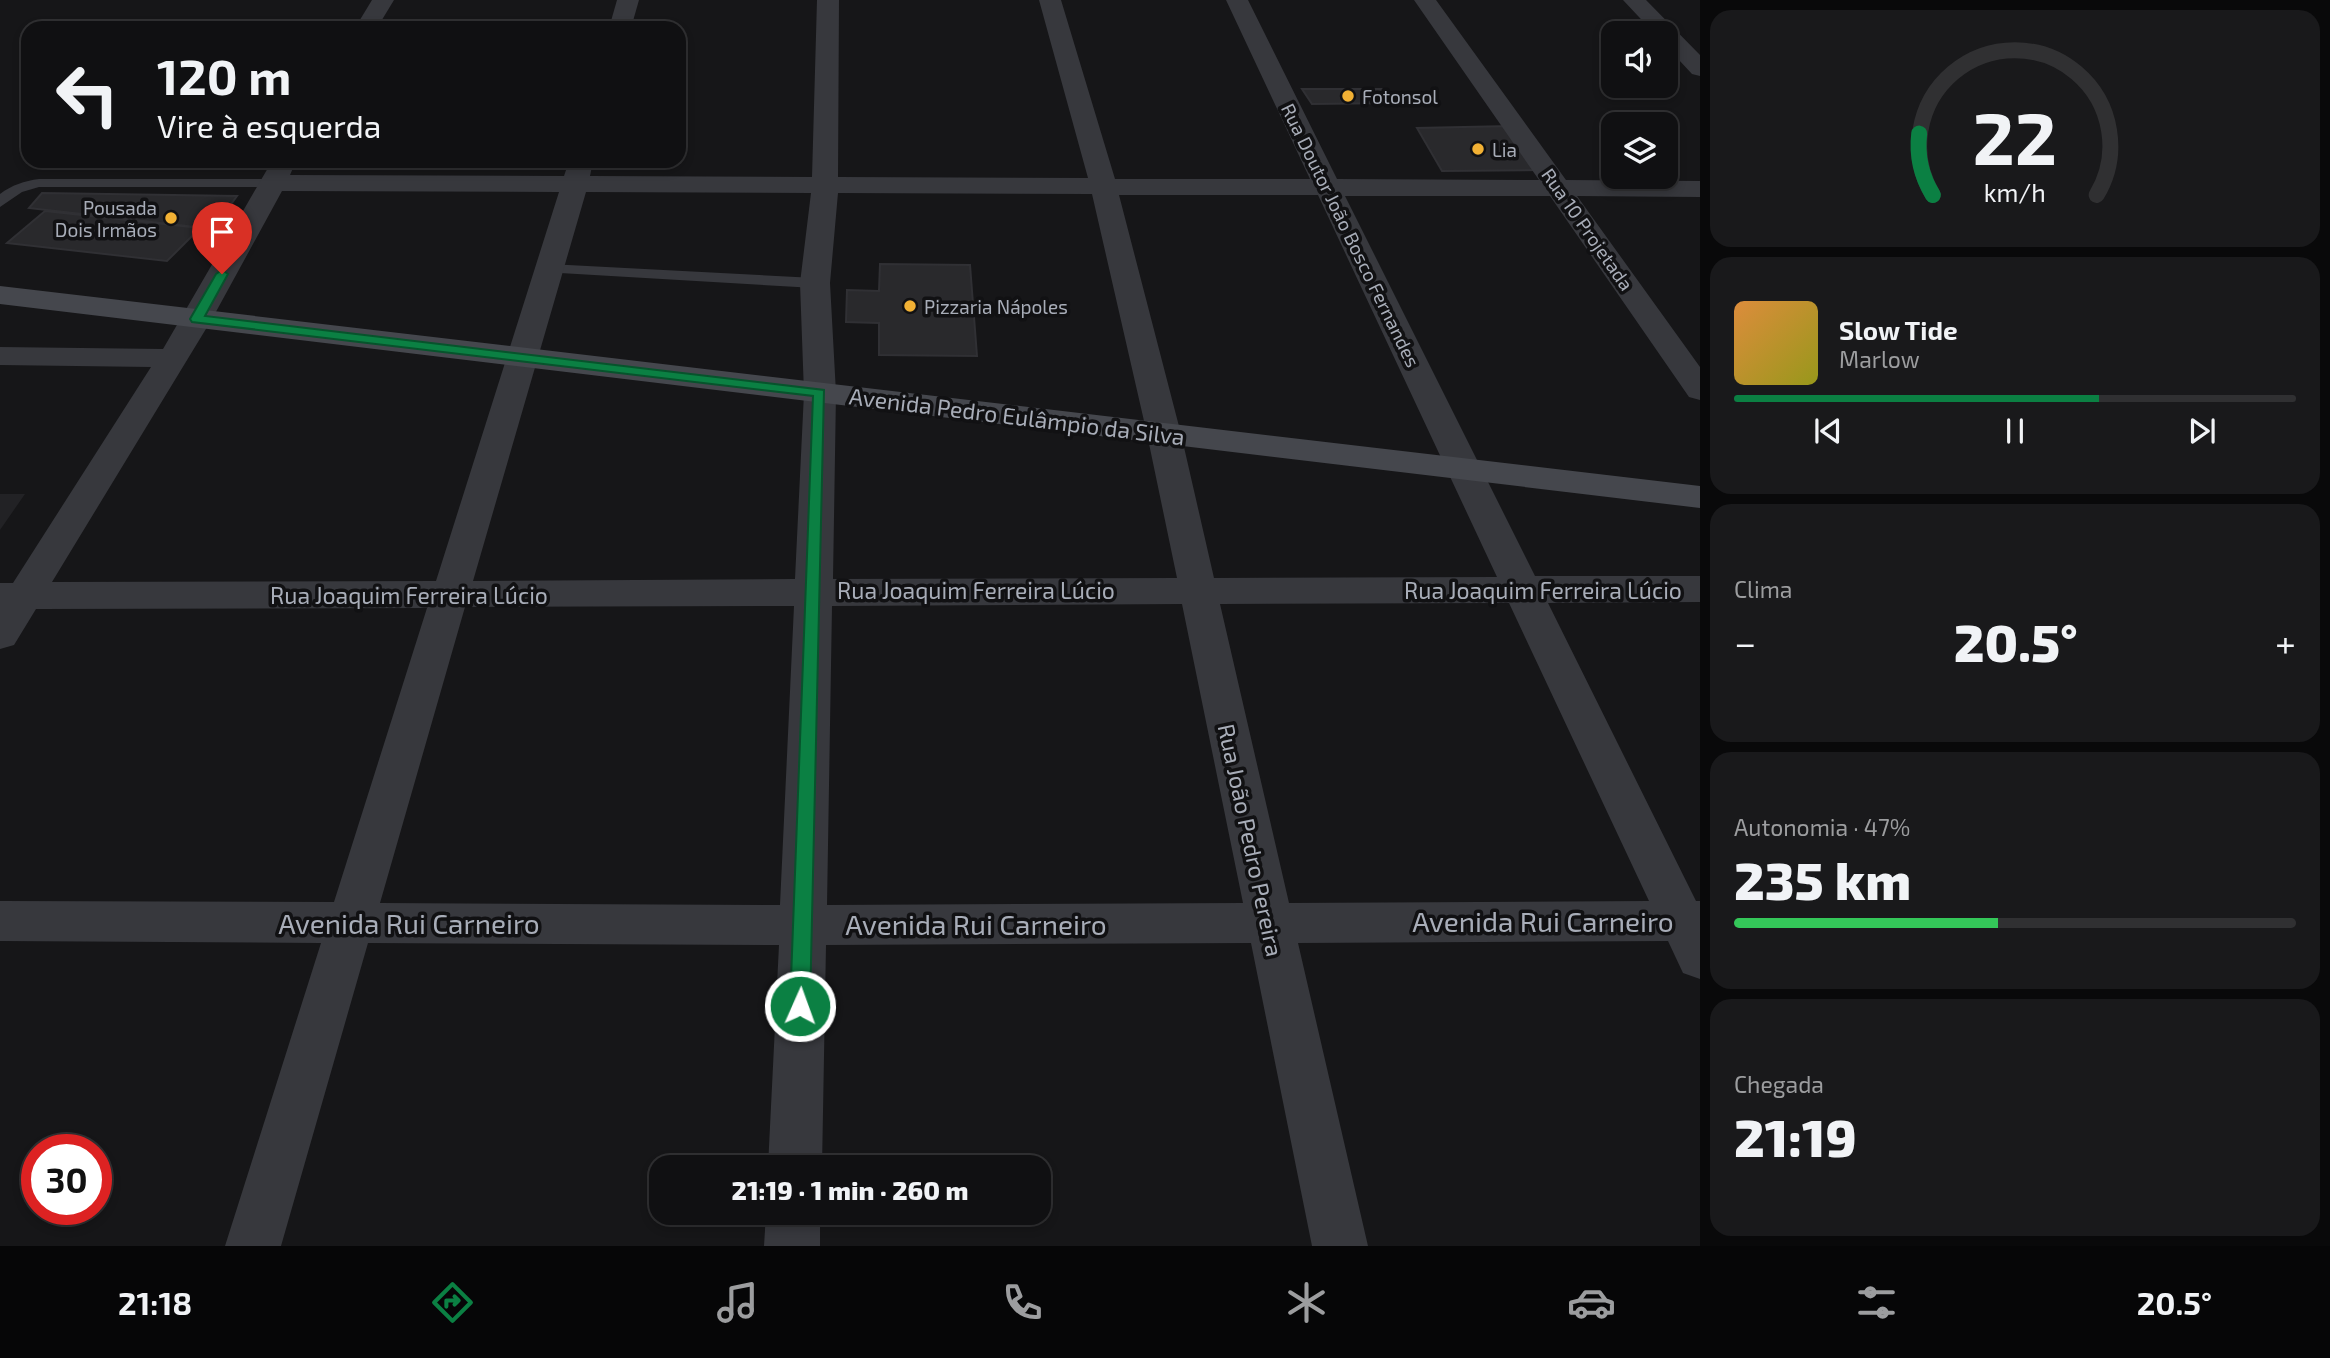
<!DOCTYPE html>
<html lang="pt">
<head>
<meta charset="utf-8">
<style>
  :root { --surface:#101012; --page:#19191b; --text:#f1f3f6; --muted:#9c9d9f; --line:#303032; --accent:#0b8043 }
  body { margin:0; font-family:"Exo 2",sans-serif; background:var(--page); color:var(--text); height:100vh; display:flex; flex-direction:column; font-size:26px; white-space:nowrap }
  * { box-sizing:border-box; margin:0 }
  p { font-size:23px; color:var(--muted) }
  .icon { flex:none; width:38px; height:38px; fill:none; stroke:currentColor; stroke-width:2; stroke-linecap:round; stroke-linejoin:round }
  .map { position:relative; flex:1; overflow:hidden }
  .sheet { display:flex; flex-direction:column; gap:10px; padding:10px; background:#09090a; width:630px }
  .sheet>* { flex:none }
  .guide { position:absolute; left:21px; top:21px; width:665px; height:147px; border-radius:21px; box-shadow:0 4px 10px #0003,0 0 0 2px var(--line); background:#101012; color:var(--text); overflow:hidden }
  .fabs { position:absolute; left:1601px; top:21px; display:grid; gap:14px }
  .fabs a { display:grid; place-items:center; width:77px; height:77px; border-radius:14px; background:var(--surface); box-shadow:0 4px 10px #0003,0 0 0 2px var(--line); font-size:35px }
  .speed { position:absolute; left:21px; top:1134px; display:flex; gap:14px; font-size:35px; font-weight:700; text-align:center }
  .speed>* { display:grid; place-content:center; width:91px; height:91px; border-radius:50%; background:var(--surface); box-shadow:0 4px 10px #0003,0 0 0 2px var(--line); line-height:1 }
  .speed .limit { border:10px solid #d22; background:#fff; color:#111 }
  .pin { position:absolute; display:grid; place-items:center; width:60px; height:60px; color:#fff; margin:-72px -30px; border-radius:50% 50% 50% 0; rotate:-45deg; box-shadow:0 0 7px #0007 }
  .pin .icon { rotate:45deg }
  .me { position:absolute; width:77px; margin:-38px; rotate:2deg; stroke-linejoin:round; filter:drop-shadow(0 0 5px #0008) }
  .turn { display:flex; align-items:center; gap:24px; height:147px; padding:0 21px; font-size:32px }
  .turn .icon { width:91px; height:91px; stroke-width:2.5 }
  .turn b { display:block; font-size:49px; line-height:60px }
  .big { font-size:52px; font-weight:800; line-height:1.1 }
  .sheet .tile { flex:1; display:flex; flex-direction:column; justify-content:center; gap:10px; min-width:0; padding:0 24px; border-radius:21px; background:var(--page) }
  .sheet .dial { align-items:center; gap:0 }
  .dial svg { height:182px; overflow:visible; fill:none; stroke:var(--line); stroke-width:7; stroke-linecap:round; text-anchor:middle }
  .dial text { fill:var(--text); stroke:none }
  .song { display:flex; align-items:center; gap:21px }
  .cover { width:84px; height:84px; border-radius:10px; background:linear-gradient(135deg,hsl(30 70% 55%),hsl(60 70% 35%)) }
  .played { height:7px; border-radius:4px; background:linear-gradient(90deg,var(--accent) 65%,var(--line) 65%) }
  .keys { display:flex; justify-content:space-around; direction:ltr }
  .heat { display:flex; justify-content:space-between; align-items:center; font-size:38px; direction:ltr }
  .charge { height:10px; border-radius:5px; background:linear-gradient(90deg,#34c759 47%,var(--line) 0) }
  .trip { position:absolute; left:649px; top:1155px; width:402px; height:70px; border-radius:21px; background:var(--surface); box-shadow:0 4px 10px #0003,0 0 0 2px var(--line); font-weight:800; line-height:70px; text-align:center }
  .dock { display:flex; height:112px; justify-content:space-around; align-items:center; background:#060607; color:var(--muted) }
  .dock .icon { width:49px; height:49px }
  .dock .active { color:var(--accent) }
  .dock b { font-size:32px; color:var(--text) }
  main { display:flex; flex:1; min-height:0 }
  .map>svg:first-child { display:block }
  .built { fill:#222225 }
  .building { fill:#29292c; stroke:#303034; stroke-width:2 }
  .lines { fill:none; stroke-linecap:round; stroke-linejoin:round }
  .service { fill:#37383d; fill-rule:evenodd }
  .minor { fill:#37383d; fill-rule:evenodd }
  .secondary { fill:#45474d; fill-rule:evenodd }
  .route { fill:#0b8043; stroke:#07532c; stroke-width:2 }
  .poi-dot { fill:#f2b134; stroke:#111113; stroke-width:2.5 }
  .labels { text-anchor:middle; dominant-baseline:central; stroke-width:7; stroke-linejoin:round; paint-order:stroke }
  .far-poi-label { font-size:19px; fill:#a8adb8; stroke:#111113; text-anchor:start }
  .far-street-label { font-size:19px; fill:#a8adb8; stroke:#111113 }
  .street-label { font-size:23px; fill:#a8adb8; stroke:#111113 }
  .near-street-label { font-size:28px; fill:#a8adb8; stroke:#111113 }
</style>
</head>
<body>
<main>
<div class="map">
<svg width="1700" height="1246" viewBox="0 0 1700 1246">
  <rect width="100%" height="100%" fill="#161618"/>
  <polygon class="built" points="0,494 25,494 0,530"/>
  <g class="building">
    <polygon points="1302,89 1385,89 1394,103 1312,104"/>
    <polygon points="1511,126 1541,170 1442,171 1417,128"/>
    <polygon points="303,161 441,161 439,166 300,166"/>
    <polygon points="42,193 237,196 213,229 29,208"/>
    <polygon points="45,211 200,228 167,261 7,243"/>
    <polygon points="880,264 970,265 977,356 879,355 879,323 846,322 847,290 879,291"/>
  </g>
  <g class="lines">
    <g class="service">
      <path d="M39 179H272L279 183 272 187H39L22 192 0 207V194C12 185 24 181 39 179Z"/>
      <polygon points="549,264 815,278 823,283 815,288 543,272 541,269 543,266"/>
    </g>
    <g class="minor">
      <polygon points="372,0 394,0 377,28 355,28"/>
      <polygon points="617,0 639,0 631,28 609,28"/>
      <path d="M817 0H839L838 177 1088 178 1039 0H1061L1115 179H1310L1226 0H1248L1337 179 1539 180 1414 0H1436L1566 180 1700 181V197L1577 196 1700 367V400L1689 397 1550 196H1345L1535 576H1700V602L1548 603 1696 901H1700V979L1683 973 1668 941 1298 943 1368 1246H1312L1251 943 826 945 822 1167H768L779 945 368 943 281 1246H225L321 943 0 941V901L334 902 427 608 36 609 14 645 0 649V583H13L151 367 0 365V347L163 349 272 161H296L290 175 564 176 569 161H593L590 176 812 177ZM282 191 559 192 436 581 52 582 212 319ZM586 192 811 193 800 283 804 393 795 579 473 581ZM838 193 1092 194 1147 434 1177 578 833 579 836 393 830 283ZM1119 195H1318L1497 577 1214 578 1181 434ZM1509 603 1649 901 1289 903 1220 604ZM1182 604 1243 903 827 905 832 606ZM794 606 780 905 380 903 465 607Z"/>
      <polygon points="1623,0 1646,0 1700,55 1700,76 1692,74 1666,46 1666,33 1654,33"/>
      <polygon points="766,1213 820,1213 820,1246 764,1246"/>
    </g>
    <polygon class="secondary" points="0,286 1700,486 1700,508 0,304"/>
  </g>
  <polygon class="route" points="222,270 228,274 205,316 824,390 810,1006 807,1012 800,1015 793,1012 790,1006 813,396 192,322 190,319 216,274"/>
  <g class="poi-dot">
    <circle cx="1348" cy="96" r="7"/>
    <circle cx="1478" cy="149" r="7"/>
    <circle cx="171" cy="218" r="7"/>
    <circle cx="910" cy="306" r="7"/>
  </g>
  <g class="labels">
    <g class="far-poi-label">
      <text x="1362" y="96">Fotonsol</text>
      <text x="1492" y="149">Lia</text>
      <text x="157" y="207" text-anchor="end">Pousada<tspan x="157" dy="22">Dois Irmãos</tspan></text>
      <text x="924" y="306">Pizzaria Nápoles</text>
    </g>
    <g class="far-street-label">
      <text transform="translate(1588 229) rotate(55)">Rua 10 Projetada</text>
      <text transform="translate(1351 235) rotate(64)">Rua Doutor João Bosco Fernandes</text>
    </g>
    <g class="street-label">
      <text transform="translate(1017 416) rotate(7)">Avenida Pedro Eulâmpio da Silva</text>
      <text x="976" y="590">Rua Joaquim Ferreira Lúcio</text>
      <text x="1543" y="590">Rua Joaquim Ferreira Lúcio</text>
      <text x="409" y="595">Rua Joaquim Ferreira Lúcio</text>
      <text transform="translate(1251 840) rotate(78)">Rua João Pedro Pereira</text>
    </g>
    <g class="near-street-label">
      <text x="1543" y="921">Avenida Rui Carneiro</text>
      <text x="409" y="923">Avenida Rui Carneiro</text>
      <text x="976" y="924">Avenida Rui Carneiro</text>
    </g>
  </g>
</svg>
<div class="fabs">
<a><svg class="icon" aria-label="sound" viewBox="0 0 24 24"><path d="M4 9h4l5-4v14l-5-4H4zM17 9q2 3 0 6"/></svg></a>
<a><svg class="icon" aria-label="layers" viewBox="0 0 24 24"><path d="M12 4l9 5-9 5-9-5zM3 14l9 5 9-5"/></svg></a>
</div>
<div class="speed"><div class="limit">30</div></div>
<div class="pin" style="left:222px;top:274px;background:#d93025"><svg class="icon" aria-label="arrive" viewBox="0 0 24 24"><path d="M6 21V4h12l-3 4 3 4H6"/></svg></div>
<svg class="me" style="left:800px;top:1006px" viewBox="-20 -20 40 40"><circle r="17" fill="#0b8043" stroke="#fff" stroke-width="3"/><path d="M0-11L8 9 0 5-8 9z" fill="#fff"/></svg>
<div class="trip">21:19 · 1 min · 260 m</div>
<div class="guide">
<div class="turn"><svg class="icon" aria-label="left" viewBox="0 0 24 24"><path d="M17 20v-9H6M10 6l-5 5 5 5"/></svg><div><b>120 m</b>Vire à esquerda</div></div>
</div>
</div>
<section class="sheet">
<div class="tile dial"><svg viewBox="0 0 100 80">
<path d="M14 69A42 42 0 1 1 86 69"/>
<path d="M14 69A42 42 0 0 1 8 42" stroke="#0b8043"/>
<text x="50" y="56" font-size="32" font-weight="700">22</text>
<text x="50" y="72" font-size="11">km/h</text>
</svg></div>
<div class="tile">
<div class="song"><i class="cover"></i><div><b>Slow Tide</b><p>Marlow</p></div></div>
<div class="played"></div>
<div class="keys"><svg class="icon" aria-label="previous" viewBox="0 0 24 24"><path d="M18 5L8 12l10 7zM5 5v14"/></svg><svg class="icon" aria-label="pause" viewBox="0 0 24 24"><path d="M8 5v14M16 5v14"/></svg><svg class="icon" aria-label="next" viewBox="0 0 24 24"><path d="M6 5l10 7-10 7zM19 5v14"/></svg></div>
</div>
<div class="tile"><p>Clima</p>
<div class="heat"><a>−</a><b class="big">20.5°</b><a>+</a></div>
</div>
<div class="tile"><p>Autonomia · 47%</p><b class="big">235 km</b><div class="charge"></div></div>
<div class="tile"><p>Chegada</p><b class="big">21:19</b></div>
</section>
</main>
<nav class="dock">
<b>21:18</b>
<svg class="icon active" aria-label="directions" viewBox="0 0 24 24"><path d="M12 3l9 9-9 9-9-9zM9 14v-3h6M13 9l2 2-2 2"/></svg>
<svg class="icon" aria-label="music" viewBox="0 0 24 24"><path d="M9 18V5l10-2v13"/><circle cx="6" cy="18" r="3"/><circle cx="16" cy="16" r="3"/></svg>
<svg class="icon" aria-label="phone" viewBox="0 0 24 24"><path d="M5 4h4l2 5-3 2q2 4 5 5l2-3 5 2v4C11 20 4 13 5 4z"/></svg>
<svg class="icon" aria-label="climate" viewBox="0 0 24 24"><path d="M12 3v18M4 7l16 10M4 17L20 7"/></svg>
<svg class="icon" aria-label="car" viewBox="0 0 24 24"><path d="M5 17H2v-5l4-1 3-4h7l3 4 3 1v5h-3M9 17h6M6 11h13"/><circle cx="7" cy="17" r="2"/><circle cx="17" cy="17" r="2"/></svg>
<svg class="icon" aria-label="filters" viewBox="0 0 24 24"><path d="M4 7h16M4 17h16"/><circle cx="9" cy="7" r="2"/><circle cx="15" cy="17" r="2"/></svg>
<b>20.5°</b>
</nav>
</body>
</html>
